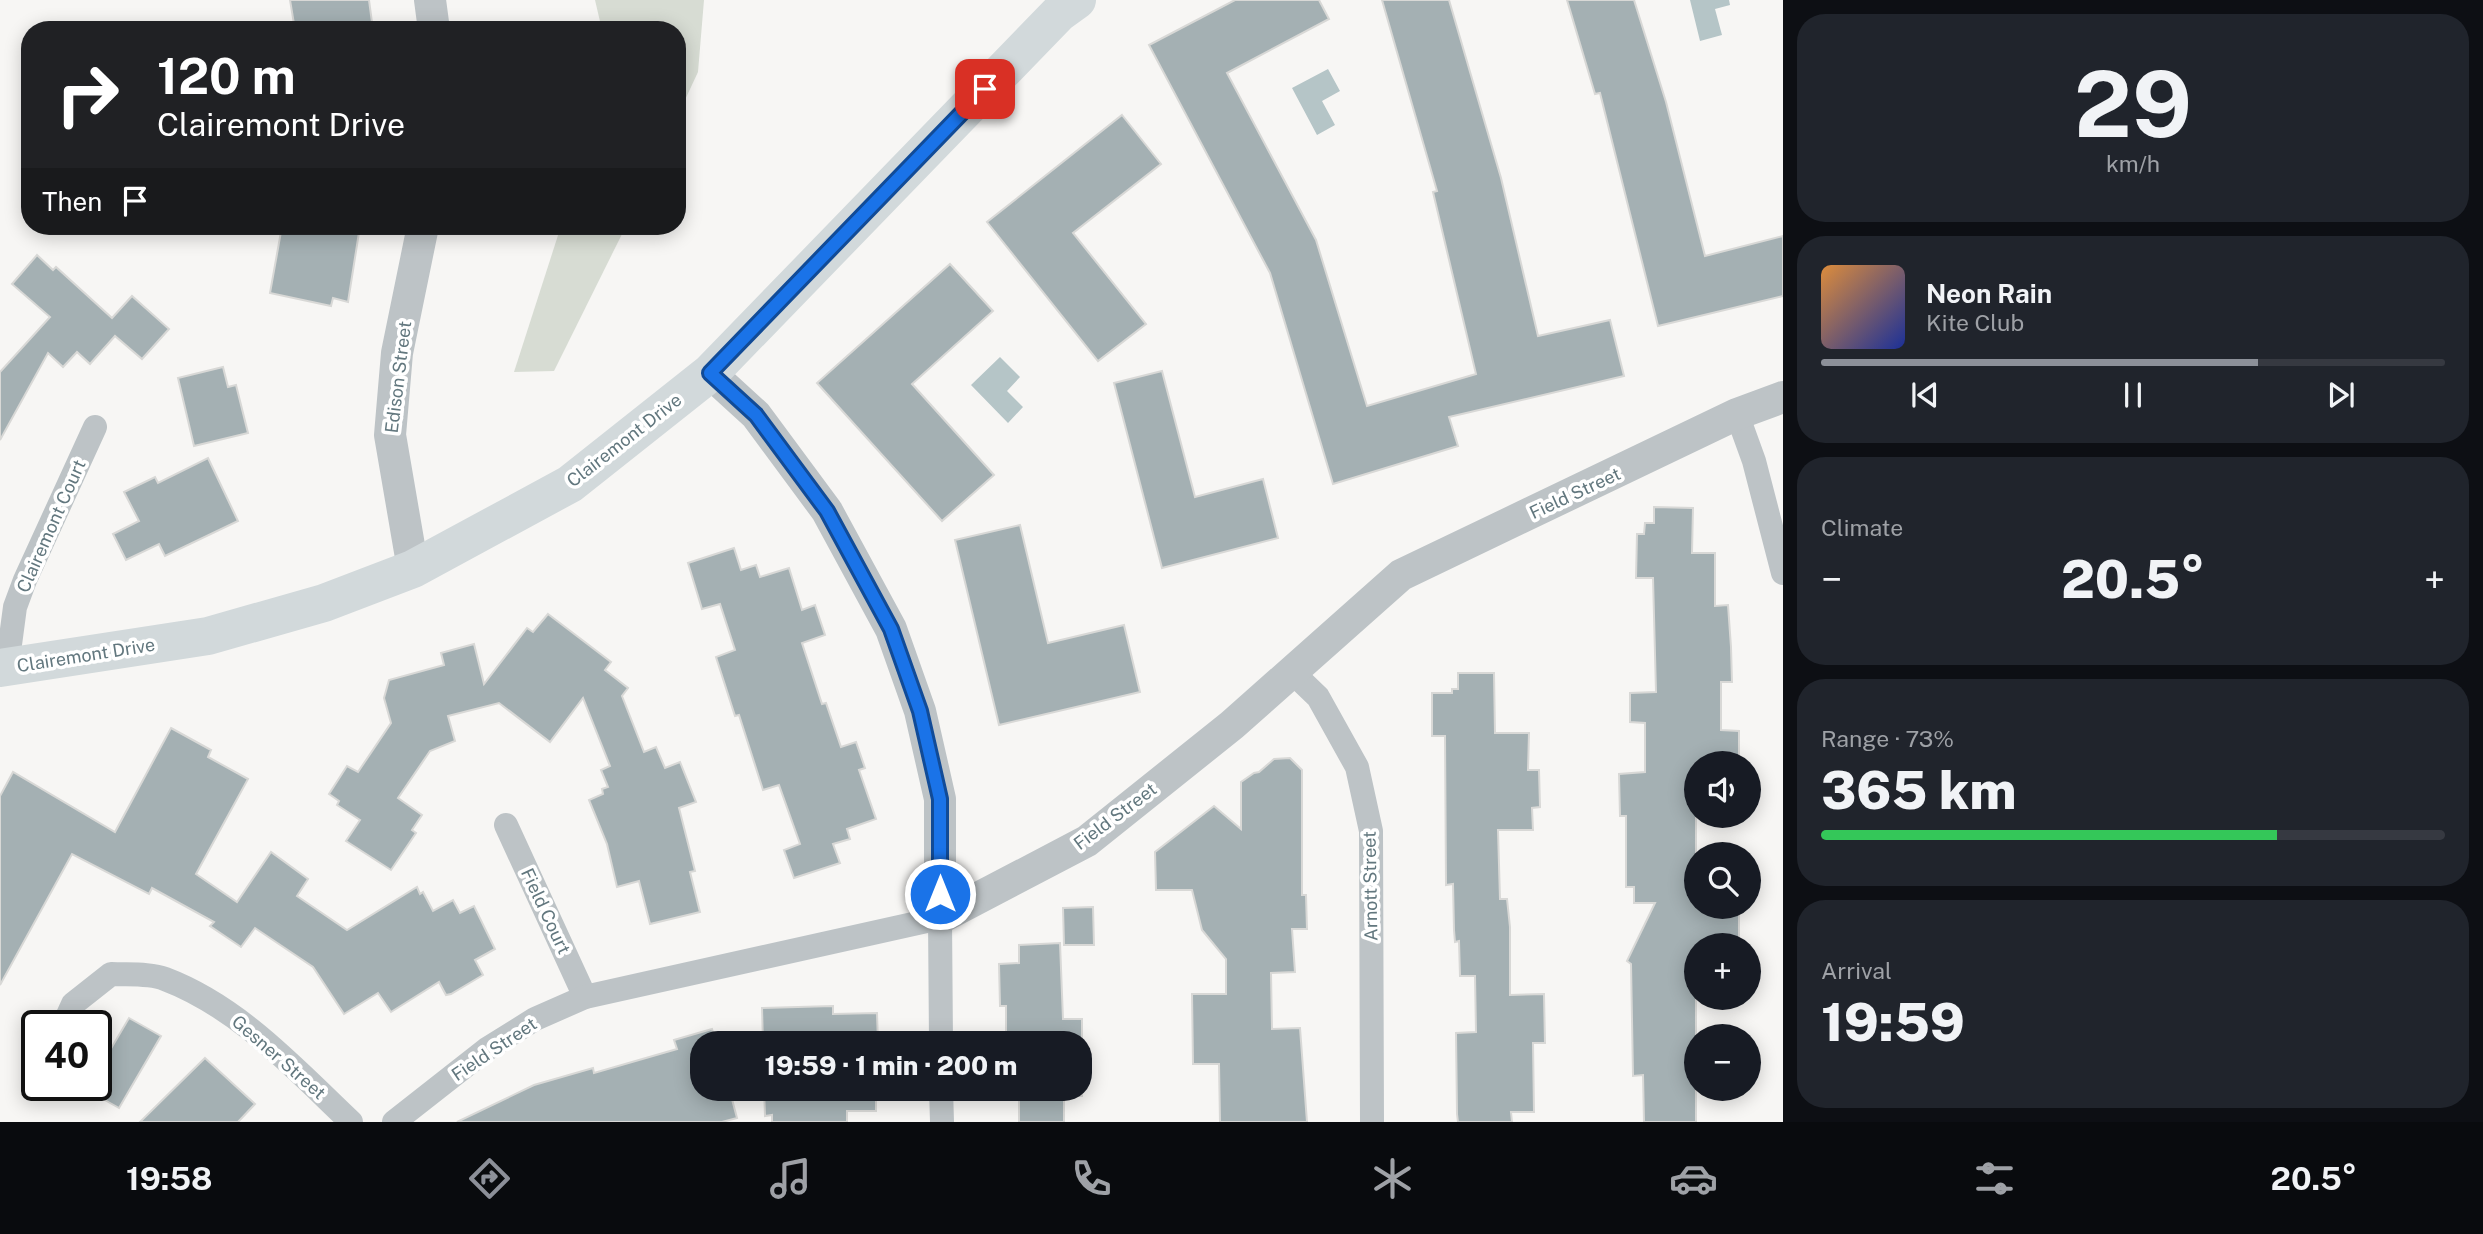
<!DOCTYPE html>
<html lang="en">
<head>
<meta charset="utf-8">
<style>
  :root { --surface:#171b24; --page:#20242c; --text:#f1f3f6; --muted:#9ea1a6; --line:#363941; --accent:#8c9099 }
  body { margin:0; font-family:"Public Sans",sans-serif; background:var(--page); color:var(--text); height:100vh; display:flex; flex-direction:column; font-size:26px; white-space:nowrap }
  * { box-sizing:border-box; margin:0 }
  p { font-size:23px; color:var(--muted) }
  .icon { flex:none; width:38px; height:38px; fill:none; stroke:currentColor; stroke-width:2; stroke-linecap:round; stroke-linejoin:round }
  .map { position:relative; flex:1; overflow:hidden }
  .panel { display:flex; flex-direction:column; gap:14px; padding:14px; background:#0d0f14; width:700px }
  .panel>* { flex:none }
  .hud { position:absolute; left:21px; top:21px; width:665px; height:214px; border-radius:28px; box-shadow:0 4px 18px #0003; background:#202124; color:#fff; overflow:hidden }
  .buttons { position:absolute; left:1684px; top:751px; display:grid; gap:14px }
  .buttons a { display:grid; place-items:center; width:77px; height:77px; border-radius:50%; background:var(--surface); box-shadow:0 4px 18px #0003; font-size:35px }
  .speed { position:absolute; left:21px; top:1010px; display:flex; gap:14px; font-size:35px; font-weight:700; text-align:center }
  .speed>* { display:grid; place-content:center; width:91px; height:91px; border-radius:50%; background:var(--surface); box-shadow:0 4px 18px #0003; line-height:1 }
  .speed .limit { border:4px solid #111; border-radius:10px; background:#fff; color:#111 }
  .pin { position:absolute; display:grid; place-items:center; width:60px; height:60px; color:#fff; margin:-30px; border-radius:14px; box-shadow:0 4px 10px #0006 }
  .me { position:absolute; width:77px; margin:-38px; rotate:0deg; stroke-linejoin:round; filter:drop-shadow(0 0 5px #0008) }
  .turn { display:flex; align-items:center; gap:24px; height:147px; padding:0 21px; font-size:32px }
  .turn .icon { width:91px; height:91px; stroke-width:2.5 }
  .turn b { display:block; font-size:49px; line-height:60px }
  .then { display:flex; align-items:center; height:66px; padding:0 21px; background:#0003; gap:14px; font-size:26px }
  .big { font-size:52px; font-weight:800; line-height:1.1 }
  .panel .card { flex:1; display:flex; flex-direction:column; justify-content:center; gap:10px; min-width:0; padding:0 24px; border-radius:28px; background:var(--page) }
  .panel .dial { align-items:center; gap:0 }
  .dial b { font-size:91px; line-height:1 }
  .song { display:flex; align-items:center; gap:21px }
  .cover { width:84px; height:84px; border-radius:10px; background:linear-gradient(135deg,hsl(30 70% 55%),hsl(230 70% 35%)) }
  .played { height:7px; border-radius:4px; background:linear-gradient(90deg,var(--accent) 70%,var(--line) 70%) }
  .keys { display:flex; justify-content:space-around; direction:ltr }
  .heat { display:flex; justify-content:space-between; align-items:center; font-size:38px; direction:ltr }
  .charge { height:10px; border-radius:5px; background:linear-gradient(90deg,#34c759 73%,var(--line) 0) }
  .trip { position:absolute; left:690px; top:1031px; width:402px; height:70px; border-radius:28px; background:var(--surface); box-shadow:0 4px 18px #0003; font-weight:800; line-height:70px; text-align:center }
  .tabs { display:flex; height:112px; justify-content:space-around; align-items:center; background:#090b0e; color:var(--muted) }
  .tabs .icon { width:49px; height:49px }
  .tabs .current { color:var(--accent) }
  .tabs b { font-size:32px; color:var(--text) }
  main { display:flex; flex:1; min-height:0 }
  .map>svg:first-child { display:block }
  .green { fill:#d7dcd3 }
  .water { fill:#b5c5c7 }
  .building { fill:#a4b0b3; stroke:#d8d8d6; stroke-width:2 }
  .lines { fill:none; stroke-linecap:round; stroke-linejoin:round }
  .minor { stroke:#bdc3c6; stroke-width:24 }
  .tertiary { stroke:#bdc3c6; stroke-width:32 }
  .primary { stroke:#d2d9db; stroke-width:38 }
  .route-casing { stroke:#114b97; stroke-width:18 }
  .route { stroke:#1a73e8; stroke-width:12 }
  .labels { text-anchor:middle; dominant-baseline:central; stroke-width:7; stroke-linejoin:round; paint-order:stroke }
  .street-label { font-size:18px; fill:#62777e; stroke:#fff }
</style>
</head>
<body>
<main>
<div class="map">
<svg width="1783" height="1122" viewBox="0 0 1783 1122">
  <rect width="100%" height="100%" fill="#f7f6f4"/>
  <g class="green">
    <polygon points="595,0 704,0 698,72 677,117 677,30 602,30"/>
    <polygon points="561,226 626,226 554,371 514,372"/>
  </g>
  <g class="water">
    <polygon points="1690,0 1729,0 1730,5 1715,9 1722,35 1700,41"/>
    <polygon points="1328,69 1340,91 1322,101 1335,125 1317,135 1292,88"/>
    <polygon points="1000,357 1020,377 1007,391 1023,407 1008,423 971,385"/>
  </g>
  <g class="building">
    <polygon points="290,0 369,0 373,30 295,30"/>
    <polygon points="1235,0 1319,0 1329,19 1227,73 1316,240 1367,406 1476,374 1433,192 1437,191 1382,0 1449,0 1501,178 1538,336 1610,320 1624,376 1449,417 1458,446 1333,484 1270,273 1149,45"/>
    <polygon points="1567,0 1634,0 1666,102 1705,256 1783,236 1783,296 1658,326 1600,93 1595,94"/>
    <polygon points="1122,115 1161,164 1073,233 1146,324 1098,361 987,222"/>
    <polygon points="282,226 360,226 348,302 333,298 331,306 270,293"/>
    <polygon points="37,255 53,270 56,267 112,318 132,296 169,329 142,359 115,336 90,364 77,352 63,367 48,353 0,440 0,372 50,317 12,284"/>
    <polygon points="950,264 993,311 912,384 994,475 942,521 817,383"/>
    <polygon points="223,367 228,387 236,385 248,433 194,446 178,378"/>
    <polygon points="1162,371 1195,497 1263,479 1278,538 1162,568 1114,383"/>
    <polygon points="208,458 238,521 165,556 159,544 126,560 113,534 139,521 124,492 155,477 158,483"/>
    <polygon points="1654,507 1693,508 1692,553 1715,553 1715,606 1728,605 1731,647 1732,682 1721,682 1721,730 1739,731 1739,763 1696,763 1696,906 1739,906 1739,945 1696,945 1696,1122 1644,1122 1643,1075 1633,1076 1631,964 1627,961 1655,903 1634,903 1634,887 1626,887 1626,816 1620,816 1619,774 1645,772 1645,723 1630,722 1630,693 1656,692 1653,578 1636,578 1637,534 1644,534 1645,523 1654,523"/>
    <polygon points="1020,525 1048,643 1124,625 1140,692 999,725 955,540"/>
    <polygon points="734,548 741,570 756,565 760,577 789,568 802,610 815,605 825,635 802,643 822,704 826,703 841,747 856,742 865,768 859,770 876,819 847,829 850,839 833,844 840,863 794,878 784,850 800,844 779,785 763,790 739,715 735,716 716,657 735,650 720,604 702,609 688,563"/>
    <polygon points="548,614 611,662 605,670 628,688 622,696 644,752 656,747 665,768 680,762 696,802 679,808 695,871 690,872 700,912 650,924 639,881 617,887 607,844 589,800 603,794 602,789 608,787 601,770 610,766 583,698 550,742 499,703 448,716 455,741 430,751 398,798 422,815 412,830 416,833 391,870 346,841 360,820 337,805 339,801 329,794 347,766 358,772 391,723 384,698 389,680 444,665 441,653 474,644 484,684 527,628 533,632"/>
    <polygon points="1458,673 1494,673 1495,733 1529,733 1528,770 1539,770 1540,807 1532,808 1533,830 1498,830 1500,899 1507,899 1510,927 1510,995 1544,994 1545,1043 1533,1043 1534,1112 1511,1112 1512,1122 1458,1122 1457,1114 1456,1033 1476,1032 1475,976 1460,976 1459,941 1455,942 1454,930 1453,884 1446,885 1445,736 1432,736 1432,693 1452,693 1452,689 1458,689"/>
    <polygon points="171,728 211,750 208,757 248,779 196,874 237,902 271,852 308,879 297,896 347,930 417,887 420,894 423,892 433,911 453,900 460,913 474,906 495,949 475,960 483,975 451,994 446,995 439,982 391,1012 378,993 344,1014 313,967 255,928 241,947 210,926 214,922 152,888 149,894 72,854 0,985 0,796 13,772 115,832"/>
    <polygon points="1290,758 1302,770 1302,895 1306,895 1307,929 1292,929 1295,972 1271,973 1272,1029 1300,1028 1307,1122 1220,1122 1219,1064 1193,1064 1192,994 1226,994 1226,959 1202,930 1192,890 1156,890 1155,852 1214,806 1241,829 1241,782 1254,773 1259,772 1274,759"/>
    <polygon points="1093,907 1094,945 1064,945 1063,908"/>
    <polygon points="1060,943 1063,1019 1082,1019 1082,1096 1064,1096 1064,1122 1019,1122 1019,1096 1012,1096 1012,1088 1080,1088 1080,1043 1006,1043 1006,1006 1000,1006 999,964 1019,963 1019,945"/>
    <polygon points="833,1006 833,1014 877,1013 878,1043 763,1043 762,1008"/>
    <polygon points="129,1018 161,1036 119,1108 87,1090 90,1085 96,1085 96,1074"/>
    <polygon points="712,1029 716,1043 702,1043 702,1088 729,1088 737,1118 722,1122 457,1122 534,1085 593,1068 594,1073 677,1049 674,1040"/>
    <polygon points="205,1058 255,1104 238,1122 140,1122"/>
    <polygon points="764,1088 876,1088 876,1111 847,1111 847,1122 772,1122 772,1115 765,1116"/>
  </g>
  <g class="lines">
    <g class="minor">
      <polyline points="1737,414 1754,461 1783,573"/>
      <polyline points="7,667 15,607 25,580 95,427"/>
      <polyline points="1292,672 1318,697 1357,767 1371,831 1372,1122"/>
      <polyline points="506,825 585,997"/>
      <path d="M63 1026 73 1004 111 974C128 975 150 973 165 979 239 1007 295 1069 351 1122"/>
      <polyline points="36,1085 37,1084"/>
      <polyline points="941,1088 942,1122"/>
      <polyline points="394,1122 487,1049 535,1019 585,997 940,918 941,1043"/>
    </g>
    <g class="tertiary">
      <polyline points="430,0 434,30"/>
      <polyline points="710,373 756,415 827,511 891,629 920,711 940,799 940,918 1087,841 1232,725 1401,575 1737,414 1783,397"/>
      <polyline points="413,569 390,435 397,353 423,226"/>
    </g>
    <polyline class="primary" points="0,668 208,636 324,603 413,569 570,484 710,373 1059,13 1077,0"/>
  </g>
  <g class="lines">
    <defs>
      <polyline id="route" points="940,894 940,799 920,711 891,629 827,511 756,415 710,373 985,89"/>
    </defs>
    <use href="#route" class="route-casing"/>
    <use href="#route" class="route"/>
  </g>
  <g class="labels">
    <g class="street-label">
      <text transform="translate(398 377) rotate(-83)">Edison Street</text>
      <text transform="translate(624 440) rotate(-38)">Clairemont Drive</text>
      <text transform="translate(1575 493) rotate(-25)">Field Street</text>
      <text transform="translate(51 526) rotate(-66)">Clairemont Court</text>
      <text transform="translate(86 655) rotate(-9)">Clairemont Drive</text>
      <text transform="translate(1115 816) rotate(-37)">Field Street</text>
      <text transform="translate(1370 886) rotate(-91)">Arnott Street</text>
      <text transform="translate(546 911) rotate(65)">Field Court</text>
      <text transform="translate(494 1049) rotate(-34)">Field Street</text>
      <text transform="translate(279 1057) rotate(41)">Gesner Street</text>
    </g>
  </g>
</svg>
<div class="buttons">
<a><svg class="icon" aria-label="sound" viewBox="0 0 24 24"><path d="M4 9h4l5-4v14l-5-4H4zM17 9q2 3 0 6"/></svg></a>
<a><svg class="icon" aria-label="search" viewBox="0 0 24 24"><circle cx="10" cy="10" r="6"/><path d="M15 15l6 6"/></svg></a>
<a>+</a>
<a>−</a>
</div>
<div class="speed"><div class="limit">40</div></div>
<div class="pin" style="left:985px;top:89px;background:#d93025"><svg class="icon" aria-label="arrive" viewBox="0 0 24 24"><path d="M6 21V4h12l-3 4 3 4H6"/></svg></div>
<svg class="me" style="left:940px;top:894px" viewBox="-20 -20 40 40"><circle r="17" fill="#1a73e8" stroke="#fff" stroke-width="3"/><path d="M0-11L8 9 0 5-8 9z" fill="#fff"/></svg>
<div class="trip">19:59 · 1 min · 200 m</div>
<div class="hud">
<div class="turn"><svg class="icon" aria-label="right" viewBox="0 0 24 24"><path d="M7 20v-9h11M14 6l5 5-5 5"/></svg><div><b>120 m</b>Clairemont Drive</div></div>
<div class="then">Then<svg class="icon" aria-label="arrive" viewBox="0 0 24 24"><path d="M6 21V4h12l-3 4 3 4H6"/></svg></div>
</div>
</div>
<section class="panel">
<div class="card dial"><b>29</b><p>km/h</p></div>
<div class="card">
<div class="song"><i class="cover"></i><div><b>Neon Rain</b><p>Kite Club</p></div></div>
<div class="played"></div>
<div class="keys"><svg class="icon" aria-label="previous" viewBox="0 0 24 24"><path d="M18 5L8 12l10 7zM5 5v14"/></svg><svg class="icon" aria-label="pause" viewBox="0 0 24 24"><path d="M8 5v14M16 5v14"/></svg><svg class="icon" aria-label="next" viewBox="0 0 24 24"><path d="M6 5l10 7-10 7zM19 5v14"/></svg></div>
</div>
<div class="card"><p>Climate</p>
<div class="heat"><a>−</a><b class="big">20.5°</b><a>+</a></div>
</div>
<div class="card"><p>Range · 73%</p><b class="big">365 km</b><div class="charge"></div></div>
<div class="card"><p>Arrival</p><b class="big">19:59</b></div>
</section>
</main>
<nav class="tabs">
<b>19:58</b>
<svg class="icon current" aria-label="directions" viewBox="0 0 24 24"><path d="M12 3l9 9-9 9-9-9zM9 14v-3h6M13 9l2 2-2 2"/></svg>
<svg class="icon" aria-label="music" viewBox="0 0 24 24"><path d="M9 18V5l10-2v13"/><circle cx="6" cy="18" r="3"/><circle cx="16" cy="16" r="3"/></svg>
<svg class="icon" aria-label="phone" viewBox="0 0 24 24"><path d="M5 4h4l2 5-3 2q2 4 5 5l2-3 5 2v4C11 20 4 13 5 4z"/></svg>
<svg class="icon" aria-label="climate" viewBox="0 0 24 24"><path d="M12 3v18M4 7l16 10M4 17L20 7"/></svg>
<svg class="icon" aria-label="car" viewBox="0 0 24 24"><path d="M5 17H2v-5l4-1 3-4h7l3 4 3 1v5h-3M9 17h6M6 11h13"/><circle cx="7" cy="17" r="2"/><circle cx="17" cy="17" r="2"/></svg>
<svg class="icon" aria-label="filters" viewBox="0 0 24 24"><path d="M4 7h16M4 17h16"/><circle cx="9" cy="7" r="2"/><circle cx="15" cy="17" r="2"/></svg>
<b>20.5°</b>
</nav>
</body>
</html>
